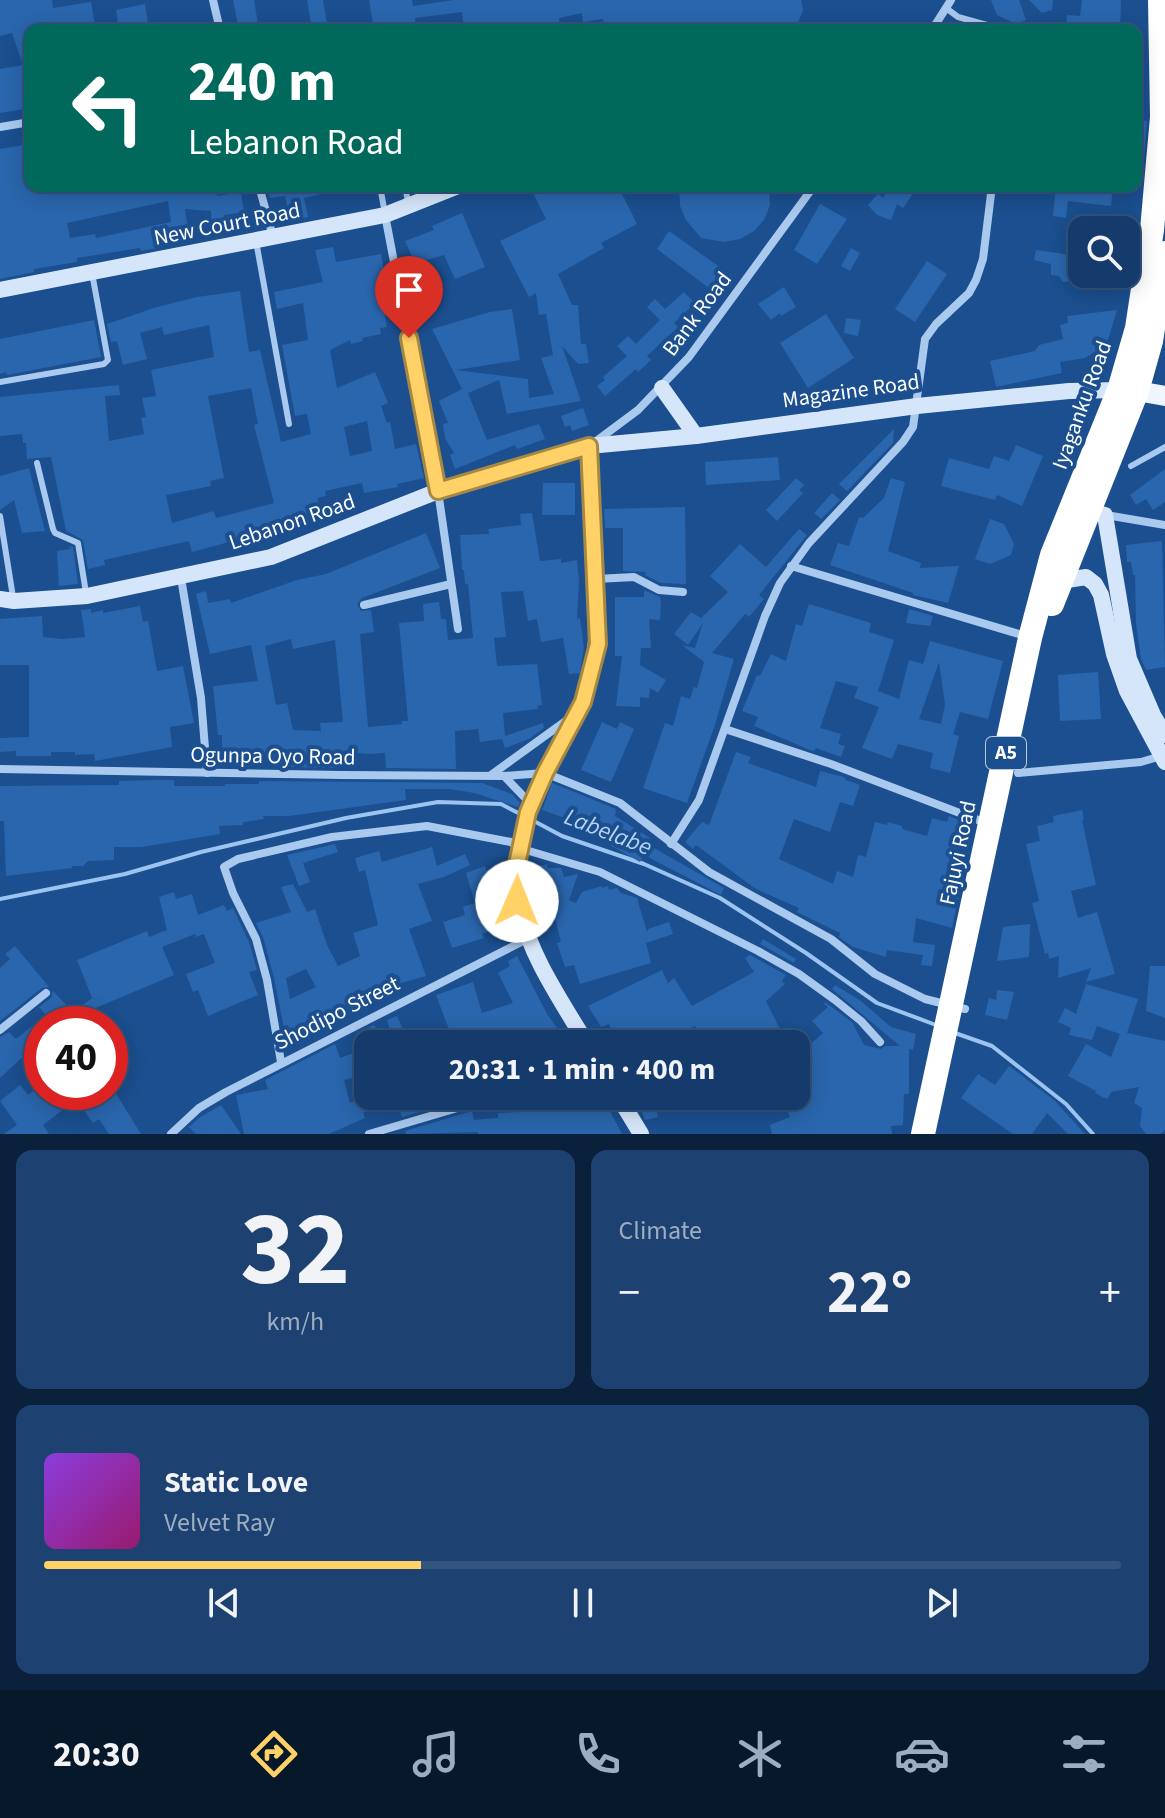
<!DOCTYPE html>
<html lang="en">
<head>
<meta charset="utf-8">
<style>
  :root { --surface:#143b6b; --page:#1d4271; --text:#f1f3f6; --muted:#9dadc1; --line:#33557e; --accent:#ffd166 }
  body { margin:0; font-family:"Source Sans 3",sans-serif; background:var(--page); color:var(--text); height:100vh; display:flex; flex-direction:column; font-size:30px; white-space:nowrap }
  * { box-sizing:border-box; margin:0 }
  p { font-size:26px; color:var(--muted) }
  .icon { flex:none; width:44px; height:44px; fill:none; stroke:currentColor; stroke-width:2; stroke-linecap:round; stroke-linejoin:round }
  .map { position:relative; height:1134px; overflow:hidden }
  .side { display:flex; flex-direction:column; gap:16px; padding:16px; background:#0b203b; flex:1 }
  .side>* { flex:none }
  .guide { position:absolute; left:24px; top:24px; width:1118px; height:168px; border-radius:16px; box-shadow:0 4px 20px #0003,0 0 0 2px var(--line); background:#00695c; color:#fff; overflow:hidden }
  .tools { position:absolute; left:1068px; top:216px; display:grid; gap:16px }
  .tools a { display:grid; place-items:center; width:72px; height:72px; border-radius:16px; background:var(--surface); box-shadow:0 4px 20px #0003,0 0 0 2px var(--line); font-size:40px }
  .speed { position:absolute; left:24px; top:1006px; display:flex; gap:16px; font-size:40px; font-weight:700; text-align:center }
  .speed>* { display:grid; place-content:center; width:104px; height:104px; border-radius:50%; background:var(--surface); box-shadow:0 4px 20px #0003,0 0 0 2px var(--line); line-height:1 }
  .speed .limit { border:12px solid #d22; background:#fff; color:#111 }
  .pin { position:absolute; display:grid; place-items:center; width:68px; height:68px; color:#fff; margin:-82px -34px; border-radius:50% 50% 50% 0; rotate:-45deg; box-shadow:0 0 8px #0007 }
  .pin .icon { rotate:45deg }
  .me { position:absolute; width:88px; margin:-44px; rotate:1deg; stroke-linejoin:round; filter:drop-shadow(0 0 6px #0008) }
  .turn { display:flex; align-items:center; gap:28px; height:168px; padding:0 32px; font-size:36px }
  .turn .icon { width:104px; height:104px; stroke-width:2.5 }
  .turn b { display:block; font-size:56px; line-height:68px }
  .big { font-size:60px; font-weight:700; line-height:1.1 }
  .side .card { flex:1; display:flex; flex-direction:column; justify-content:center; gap:12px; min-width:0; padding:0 28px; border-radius:16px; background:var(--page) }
  .side .dial { align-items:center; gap:0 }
  .dial b { font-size:104px; line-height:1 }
  .song { display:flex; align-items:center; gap:24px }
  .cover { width:96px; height:96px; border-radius:12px; background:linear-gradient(135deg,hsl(270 70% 55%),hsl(320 70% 35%)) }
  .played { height:8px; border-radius:4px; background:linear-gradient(90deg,var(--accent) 35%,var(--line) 35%) }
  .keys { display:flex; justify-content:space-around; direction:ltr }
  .heat { display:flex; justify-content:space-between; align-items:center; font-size:44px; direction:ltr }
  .side .tiles { flex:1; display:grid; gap:16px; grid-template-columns:1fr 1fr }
  .card:last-child { grid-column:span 2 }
  .trip { position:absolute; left:354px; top:1030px; width:456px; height:80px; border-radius:16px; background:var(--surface); box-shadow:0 4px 20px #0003,0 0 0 2px var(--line); font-weight:700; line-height:80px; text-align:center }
  .tab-bar { display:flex; height:128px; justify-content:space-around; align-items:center; background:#08182b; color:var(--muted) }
  .tab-bar .icon { width:56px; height:56px }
  .tab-bar .on { color:var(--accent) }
  .tab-bar b { font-size:36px; color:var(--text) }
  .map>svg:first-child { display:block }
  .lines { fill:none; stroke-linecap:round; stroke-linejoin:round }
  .stream { stroke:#9cc4f0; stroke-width:4 }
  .building { fill:#2a66ad; fill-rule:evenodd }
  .lane { stroke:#a9c9ee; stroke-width:6 }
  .street { stroke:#a9c9ee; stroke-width:8 }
  .secondary { stroke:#d6e6fa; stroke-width:16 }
  .primary { stroke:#f0f6ff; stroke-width:20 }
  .highway { stroke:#fff; stroke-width:24 }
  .route-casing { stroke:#a68842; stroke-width:20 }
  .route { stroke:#ffd166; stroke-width:14 }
  .labels { text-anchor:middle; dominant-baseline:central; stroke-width:8; stroke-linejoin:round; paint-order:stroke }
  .shield { fill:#1b4f8f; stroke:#bbcadd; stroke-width:2 }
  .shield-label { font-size:20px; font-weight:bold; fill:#fff }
  .street-label { font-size:22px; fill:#fff; stroke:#1b4f8f }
  .water-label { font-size:24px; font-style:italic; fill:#b5d3f5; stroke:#1b4f8f }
</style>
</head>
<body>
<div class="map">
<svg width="1165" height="1134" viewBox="0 0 1165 1134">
  <rect width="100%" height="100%" fill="#1b4f8f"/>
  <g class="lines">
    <g class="stream">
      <polyline points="532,820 562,836 644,864 720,898 806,953 877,1003 936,1025"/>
      <polyline points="0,899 125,874 201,852 346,818 438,802 501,804 524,816"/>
      <polyline points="955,1033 992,1046 1066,1104 1093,1134"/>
    </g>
  </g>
  <g class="building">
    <polygon points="0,0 52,0 53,8 91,2 96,30 30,30 30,36 27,37 30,48 30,108 0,113 0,69 23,65 12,33 0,36"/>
    <polygon points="233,0 254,0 259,30 239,30"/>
    <polygon points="307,0 323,0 328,30 312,30"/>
    <polygon points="369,0 412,0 413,6 454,0 801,0 803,10 795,30 605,30 603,19 583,22 582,13 559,18 561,30 464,30 462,12 415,18 417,30 374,30"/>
    <polygon points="991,0 1019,0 1026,20 1016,24 997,15"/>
    <polygon points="1029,0 1053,0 1052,10 1042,13"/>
    <polygon points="1082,0 1121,0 1120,30 1066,30 1067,15 1080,16"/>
    <polygon points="145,4 149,30 119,30 116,10"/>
    <polygon points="1136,119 1147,121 1142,177 1136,176"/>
    <path d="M30 144V186H216L217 196 241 192 244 212 224 215 226 229 212 231 211 211 185 209 190 242 141 251 140 248 77 258V262L34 269V272L0 279V149ZM168 201 171 222 96 238 95 234 70 238 67 223Z"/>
    <polygon points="266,186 337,186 338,190 304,198 308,217 290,221 285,196 270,198"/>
    <polygon points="552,186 618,186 637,224 601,243 604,248 558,274 572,305 578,305 581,344 586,344 589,363 578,364 562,346 581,401 507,414 499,380 468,393 487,440 539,424 545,439 517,449 515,445 455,469 450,455 454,453 445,438 443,424 448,423 439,401 462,389 432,329 490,312 512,309 520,360 456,370 528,379 529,398 554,394 541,358 553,355 546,314 539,315 536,293 529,297 500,241 546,219 534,195"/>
    <polygon points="679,186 769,186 770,205 764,220 754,231 740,239 724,242 701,238 686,220 680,206"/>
    <polygon points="891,186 918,186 903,208 897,204 891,220 877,215 868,205 878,194 883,198"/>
    <polygon points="1056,186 1113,186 1111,206 1068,201 1066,218 1053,216"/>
    <polygon points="820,204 847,219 817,264 794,250"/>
    <polygon points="462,213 485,267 455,279 444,255 417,263 416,260 414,261 405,241 434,230 432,226"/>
    <polygon points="669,231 728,273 713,291 657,249"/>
    <path d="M333 247 336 262 381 254 387 287 381 288 387 327 380 328 381 334 362 338 363 341 351 344 350 340 330 350 337 388 375 372 388 403 381 406 387 423 390 422 395 449 416 444 424 478 397 484 398 487 364 493 362 483 325 491 326 496 317 498 326 521 312 526 310 520 192 552 189 541 104 560 105 565 88 569 83 540 66 531 51 457 27 459 26 443H23L22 434 0 436V397L119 385 120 395 105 396 109 441 144 434 141 418 146 417 142 398 156 396 151 370 214 357 209 325 164 335 162 327 140 333 147 359 123 365 117 341 111 342 107 324 157 307 197 297 240 291 249 352 260 350 281 442 311 434 307 414 295 416 282 345 308 340 303 303 277 309 274 292 323 282 315 250ZM251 388 258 424 254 425 274 503 216 518 214 511 172 523 166 495 211 486 210 481 224 478 208 396ZM367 421 372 451 350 456 344 427Z"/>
    <polygon points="851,248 860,253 850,271 841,266"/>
    <polygon points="1036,250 1064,254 1074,260 1080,269 1080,279 1063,282 1059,276 1051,275 1051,264 1034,260"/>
    <polygon points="927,261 947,274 915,322 895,309"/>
    <polygon points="784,287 796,307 781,316 780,313 771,320 758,304"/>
    <polygon points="684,292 695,303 674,323 678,327 647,356 651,360 638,372 636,369 605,396 597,386 605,380 603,377 627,356 617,346 628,336 636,344 660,320 647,307 655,299 665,309"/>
    <polygon points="1117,310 1108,340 1097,351 1085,358 1060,362 1062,373 996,387 990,361 1035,351 1039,345 1063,339 1060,325 1068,323 1067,316"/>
    <polygon points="826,314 854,358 808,388 780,343"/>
    <polygon points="846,318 861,320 858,336 844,333"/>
    <polygon points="94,320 101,357 7,375 6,372 0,374 0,339"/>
    <polygon points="583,408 589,425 572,431 570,425 565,427 561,416"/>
    <polygon points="894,429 893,443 847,491 839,484"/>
    <polygon points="1016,445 1043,456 1022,506 997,495 995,500 941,486 949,458 989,469 994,456 1009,461"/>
    <polygon points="778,457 780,480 706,485 705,462"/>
    <polygon points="29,468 45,531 22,533 14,500 0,510 0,476"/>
    <polygon points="1165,469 1165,502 1153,510 1146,499 1136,505 1130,495"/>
    <polygon points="796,478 804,485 799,490 803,493 777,521 766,510"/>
    <polygon points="891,478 905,482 888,551 921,563 920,568 959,566 948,603 913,595 913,593 830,565 838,543 849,546 859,517 863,518 884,498"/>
    <polygon points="543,483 575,483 575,515 542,515"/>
    <polygon points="832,493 840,500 821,519 814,513"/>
    <polygon points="685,507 686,584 661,583 645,575 646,572 623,571 623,528 605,528 604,509"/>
    <path d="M532 513 540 561 561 559V563L577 560 579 580 577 619 580 618 584 648 580 673 569 674 563 638 541 642 537 619 528 621 523 591 501 592 506 637 494 638 497 666 537 664 542 705 537 706 538 709 503 713 505 736 543 723 544 728 529 739 505 748 502 739 480 742 478 729 455 731 456 769 386 768 385 753 369 754 338 751 336 768 289 767V758L222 761V735H218L213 686 258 681 251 645 210 654 196 594 206 591 208 603 230 599 231 603 297 580 326 574 426 533 440 568 362 598 357 604 361 611 371 610 374 632 360 634 368 727 402 724V721H408L399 623 424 621 423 604 439 602 441 619H446L448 640 473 638 468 584H465L464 570H462L460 535 489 534 488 529 521 525 520 514ZM291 639 293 649 335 640 343 722 320 723 321 731 293 730 287 703 276 705 265 646Z"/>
    <polygon points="990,519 1004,524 1014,544 1011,555 990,564 975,559"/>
    <polygon points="799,529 807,535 759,595 764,599 749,617 745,614 712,653 734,659 715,725 687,803 643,788 665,723 673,726 681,696 690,699 694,687 697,688 704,662 682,645 695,648 703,623 688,645 674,634 691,612 701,618 728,592 710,576 740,544 766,567"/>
    <polygon points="1162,541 1165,667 1146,670 1141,659 1136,624 1135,575 1133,575 1131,562 1127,562 1126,545"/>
    <polygon points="69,546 73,547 78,584 59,586 57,551 70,549"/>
    <polygon points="644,590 660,597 661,603 660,620 649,619 651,648 641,648 640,665 666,680 658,693 650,688 649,698 640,697 640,707 616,706 622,656 615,656 615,597 644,597"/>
    <path d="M809 604 871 623 869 632 894 640 878 691 899 699 909 660 923 664 930 641 1003 661 988 719 960 712 953 734 959 736 950 773 930 768 933 753 898 744 892 759 862 748 879 707 854 698 858 687 836 681 820 728 841 734 838 744 845 746 841 757 816 748 814 751 810 750 754 726 758 717 742 711 757 675 760 676 771 654 786 661 796 624 802 626ZM939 662 945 704 941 724 919 719Z"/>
    <polygon points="140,606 143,622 148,621 157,671 183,666 194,723 170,727 172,747 95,761 94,754 75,755 75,752 51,752 51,756 16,756 16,751 0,752 0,738 29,737 29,665 0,665 0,619 42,616 43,637 63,639 85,637 81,610 91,609 91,613 103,610 103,613"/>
    <polygon points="909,609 933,616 930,626 906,623"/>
    <polygon points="1098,672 1101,719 1060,721 1058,675"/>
    <polygon points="602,722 617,729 620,722 634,729 611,782 581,770"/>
    <polygon points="736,752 751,757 748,763 816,787 820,771 844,777 846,780 860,785 853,806 840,802 830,832 794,819 779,859 833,884 837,871 853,877 858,855 866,857 875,822 887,825 888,822 902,826 902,829 927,836 932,818 947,822 949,816 959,820 952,842 958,843 958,850 950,879 962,881 952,928 916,918 913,942 935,945 932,966 921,965 923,955 887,950 886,957 853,947 839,937 840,933 797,912 799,908 756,889 696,845 693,849 685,842 702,822 709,825"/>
    <polygon points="155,780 174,780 174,786 225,786 225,784 259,784 259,781 482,783 512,794 520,803 518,807 474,793 450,789 405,789 406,800 289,816 263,816 264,819 243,822 243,825 219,826 220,834 142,847 114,847 114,860 88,861 83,866 72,866 72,868 6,876 4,821 0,821 0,786 119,785 119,781"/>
    <polygon points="552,783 616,809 615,816 650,838 647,844 724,888 721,895 644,855 640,862 608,844 616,830 595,821 593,828 542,810"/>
    <polygon points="1082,810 1084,819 1082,820 1096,885 1071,891 1078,918 1097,912 1115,974 1086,982 1091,968 1058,978 1059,956 1049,959 1048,953 1045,954 1032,903 1039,901 1026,844 1040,841 1037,826 1054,822 1053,816"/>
    <polygon points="335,844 338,852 303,863 310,882 299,886 287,855"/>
    <path d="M432 847 437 866 465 854 470 865 444 877 418 884 432 921 409 929 426 976 394 985 396 990 379 996 376 987 356 997 360 1003 332 1019 328 1012 301 1024 306 1035 287 1043 274 978 263 937 256 923 291 912 281 887 293 884 307 912 315 909 327 945 338 966 360 956 353 933 378 925 365 870 359 872 355 858 379 851 382 862ZM306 969 316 987 290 999 286 978Z"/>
    <polygon points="547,864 548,868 561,868 564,877 578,874 569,900 576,903 582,892 602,886 602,888 608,886 609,890 617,888 621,893 637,898 647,932 648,929 669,922 673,934 646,943 651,963 580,984 574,965 565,967 557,943 561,942 549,894 534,898 530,883 534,882 531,868"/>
    <polygon points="485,866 491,883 496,881 500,894 497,894 507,924 482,934 484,938 452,948 443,922 465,915 463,907 475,903 466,873"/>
    <polygon points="174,892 176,899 192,894 198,915 224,905 227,911 233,908 249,942 257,970 249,972 258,995 208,1016 198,990 193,992 186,974 215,963 204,934 196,937 195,934 162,947 174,975 86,1012 88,1015 76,1024 42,1024 42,1067 28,1052 0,1078 0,1037 9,1032 16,1039 46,1015 39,1007 51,998 53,991 73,1012 92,998 77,960 147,931 149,937 167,930 159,897"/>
    <polygon points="1030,924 1029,957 997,961 1003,927"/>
    <polygon points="763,939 796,959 794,963 760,944"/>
    <polygon points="15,946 49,987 42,988 0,1021 0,968 10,959 5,954"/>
    <polygon points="750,955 786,975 782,981 785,984 766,1001 779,1027 783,1030 788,1028 795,1044 704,1044 695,1026 672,1039 668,1030 638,1044 618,1044 609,1024 601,1027 588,1006 662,970 668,983 674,978 692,1006 754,972 745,958"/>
    <polygon points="517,956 547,1014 560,1032 564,1030 570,1044 450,1044 447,1032 450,1032 436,995 473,982 482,1013 513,1003 498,973 510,966 508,961"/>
    <polygon points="1150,966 1165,966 1165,1018 1146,1011"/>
    <polygon points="1086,984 1138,999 1127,1033 1165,1041 1165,1130 1160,1134 1146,1134 1140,1126 1142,1108 1134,1103 1139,1087 1111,1092 1108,1098 1104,1098 1095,1093 1096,1091 1068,1076 1086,1044 1111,1057 1120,1034 1097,1026 1092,1040 1069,1035 1071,1028 1058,1022 1065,1008 1076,1014"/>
    <polygon points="835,985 861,1001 891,1027 916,1034 913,1050 909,1049 909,1094 904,1094 903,1125 891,1126 892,1134 772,1134 770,1125 790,1117 782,1096 796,1096 796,1067 813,1059 805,1049 823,1033 812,1021 828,1007 824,1004 825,1002 852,1022 864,1045 881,1049 886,1046 900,1046 832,989"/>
    <polygon points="997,990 1014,992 1007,1020 985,1015 989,998 996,1000"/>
    <polygon points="397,1016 401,1025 408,1044 394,1044 387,1020"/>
    <polygon points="374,1025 387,1044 368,1044 368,1071 363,1063 366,1074 344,1080 350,1103 366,1096 454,1096 456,1101 402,1117 398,1104 363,1112 365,1118 329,1134 244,1134 236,1095 268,1089 265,1080 335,1044 340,1058 359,1051 357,1044 352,1042 372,1036 369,1027"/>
    <polygon points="1009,1066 1055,1101 1085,1134 1068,1134 1047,1113 1032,1134 1013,1134 961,1098 978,1074 995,1085"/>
    <polygon points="42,1084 42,1092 53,1092 65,1108 43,1125 49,1134 4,1134 17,1125 0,1101 20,1085 28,1095"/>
    <polygon points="82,1092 115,1092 141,1134 109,1134 99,1119 93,1123 77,1100 77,1096"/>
    <polygon points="546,1096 602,1096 622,1134 478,1134 478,1132 406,1134 405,1131 472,1111 474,1120 498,1118 498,1113 520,1112 518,1102"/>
    <polygon points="636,1096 654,1096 658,1117 645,1120"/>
    <polygon points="221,1105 241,1134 196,1134 189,1127 199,1118"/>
  </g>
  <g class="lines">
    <g class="lane">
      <polyline points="946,8 958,17 1005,30"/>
      <polyline points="380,186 385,214"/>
      <polyline points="405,186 408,202"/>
      <polyline points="256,241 289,424"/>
      <polyline points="0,382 104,364 108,360 92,273"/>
      <polyline points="37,463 53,529 55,533 78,543 86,593"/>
      <polyline points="1131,466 1165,447"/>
      <polyline points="0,516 13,597"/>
    </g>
    <g class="street">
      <polyline points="213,0 220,30"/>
      <polyline points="932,30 951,0"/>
      <polyline points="0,127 30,122"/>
      <polyline points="259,186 273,237"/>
      <polyline points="385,215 438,491 458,629"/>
      <polyline points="595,442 638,410 689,357 814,186"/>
      <polyline points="1106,515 1165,525"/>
      <polyline points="791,566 1029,637"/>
      <polyline points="181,578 201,698 207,773"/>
      <polyline points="596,579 634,577 659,590 683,592"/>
      <polyline points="364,605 451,584"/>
      <polyline points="725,729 831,764 986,823"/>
      <polyline points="0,769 341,775 504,776 545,773 620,803 709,872 831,939 875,974 925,999 965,1009"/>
      <polyline points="1018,773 1141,762 1161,756"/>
      <polyline points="491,775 567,720"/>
      <polyline points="504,776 531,804"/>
      <polyline points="671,844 699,800 765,616 780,583 809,543 903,442 913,427 925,339 936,324 969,293 976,280 983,259 992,186"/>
      <polyline points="0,1030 46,993"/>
      <polyline points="281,1062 267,980 256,939 233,893 224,867 238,859 332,837 427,826 511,842 519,848 600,872 758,951 799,974 835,1000 861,1021 880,1042"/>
      <polyline points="171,1134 199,1108 226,1092 529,938"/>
      <polyline points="369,1134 498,1096"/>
    </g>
    <g class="secondary">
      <polyline points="0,290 385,215 458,186"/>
      <polyline points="662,388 696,436"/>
      <polyline points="1089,511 1105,515 1129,659 1153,715 1165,735"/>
      <polyline points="1061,581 1086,577 1095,584 1101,595 1114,654 1127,691 1165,762"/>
      <polyline points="0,599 14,601 87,596 271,557 438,491 589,446 696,436 917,406 1069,391 1119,390"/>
      <path d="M587 1044C525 942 489 894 544 774 561 739 584 709 592 670 599 638 596 606 595 573 593 531 591 488 589 446"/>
      <polyline points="618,1096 641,1134"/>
    </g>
    <polyline class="primary" points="1137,391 1165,396"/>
    <g class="highway">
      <polyline points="1052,604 1137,391 1151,341 1165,253"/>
      <polyline points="923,1134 1030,638 1052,555 1119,390 1137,328 1152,230 1162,117 1160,0"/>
    </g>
  </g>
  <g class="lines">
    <defs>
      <polyline id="route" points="409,338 438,491 589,446 598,644 583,702 545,773 528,812 516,869 517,901"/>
    </defs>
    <use href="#route" class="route-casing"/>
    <use href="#route" class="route"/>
  </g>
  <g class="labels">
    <rect class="shield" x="986" y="737" width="40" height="32" rx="6"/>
    <g class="shield-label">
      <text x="1006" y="753">A5</text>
    </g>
    <g class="street-label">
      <text transform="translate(227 224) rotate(-11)">New Court Road</text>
      <text transform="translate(697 314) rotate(-53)">Bank Road</text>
      <text transform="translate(851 391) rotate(-8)">Magazine Road</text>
      <text transform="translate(1082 405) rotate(-70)">Iyaganku Road</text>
      <text transform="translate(292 522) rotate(-19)">Lebanon Road</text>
      <text transform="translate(273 756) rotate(1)">Ogunpa Oyo Road</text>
      <text transform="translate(958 853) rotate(-78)">Fajuyi Road</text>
      <text transform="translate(337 1013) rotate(-27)">Shodipo Street</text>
    </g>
    <g class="water-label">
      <text transform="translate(608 832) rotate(21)">Labelabe</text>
    </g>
  </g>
</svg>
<div class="tools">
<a><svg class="icon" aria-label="search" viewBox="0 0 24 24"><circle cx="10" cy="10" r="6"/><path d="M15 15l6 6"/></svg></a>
</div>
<div class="speed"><div class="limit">40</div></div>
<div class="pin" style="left:409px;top:338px;background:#d93025"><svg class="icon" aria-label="arrive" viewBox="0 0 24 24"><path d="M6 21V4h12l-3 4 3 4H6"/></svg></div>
<svg class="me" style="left:517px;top:901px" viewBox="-20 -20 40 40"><circle r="19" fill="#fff"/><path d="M0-13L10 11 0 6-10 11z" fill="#ffd166"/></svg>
<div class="trip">20:31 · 1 min · 400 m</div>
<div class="guide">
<div class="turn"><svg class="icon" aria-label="left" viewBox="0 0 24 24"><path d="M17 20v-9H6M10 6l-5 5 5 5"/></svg><div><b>240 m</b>Lebanon Road</div></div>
</div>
</div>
<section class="side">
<div class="tiles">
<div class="card dial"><b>32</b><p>km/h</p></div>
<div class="card"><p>Climate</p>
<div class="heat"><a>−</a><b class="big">22°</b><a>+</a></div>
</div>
<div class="card">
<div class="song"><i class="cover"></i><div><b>Static Love</b><p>Velvet Ray</p></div></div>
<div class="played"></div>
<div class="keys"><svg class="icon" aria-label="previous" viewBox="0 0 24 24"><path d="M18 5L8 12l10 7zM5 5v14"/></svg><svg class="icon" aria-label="pause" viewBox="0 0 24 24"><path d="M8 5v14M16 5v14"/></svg><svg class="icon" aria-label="next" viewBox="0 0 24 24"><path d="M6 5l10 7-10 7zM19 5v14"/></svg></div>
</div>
</div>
</section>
<nav class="tab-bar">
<b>20:30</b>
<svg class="icon on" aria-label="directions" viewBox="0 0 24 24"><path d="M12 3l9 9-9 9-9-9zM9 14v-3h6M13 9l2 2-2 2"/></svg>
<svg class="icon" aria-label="music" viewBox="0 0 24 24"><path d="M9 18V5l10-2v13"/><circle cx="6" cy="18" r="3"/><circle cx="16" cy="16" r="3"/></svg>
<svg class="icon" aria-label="phone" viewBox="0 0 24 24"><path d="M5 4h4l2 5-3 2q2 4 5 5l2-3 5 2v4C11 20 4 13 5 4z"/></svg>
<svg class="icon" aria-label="climate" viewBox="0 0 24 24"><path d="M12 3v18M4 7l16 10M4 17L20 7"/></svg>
<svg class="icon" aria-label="car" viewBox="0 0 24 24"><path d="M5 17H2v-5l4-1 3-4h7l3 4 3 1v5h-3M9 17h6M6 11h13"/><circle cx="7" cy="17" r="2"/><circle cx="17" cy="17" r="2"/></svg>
<svg class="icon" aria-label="filters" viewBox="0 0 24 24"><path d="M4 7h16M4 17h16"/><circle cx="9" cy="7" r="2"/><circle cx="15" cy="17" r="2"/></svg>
</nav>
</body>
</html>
